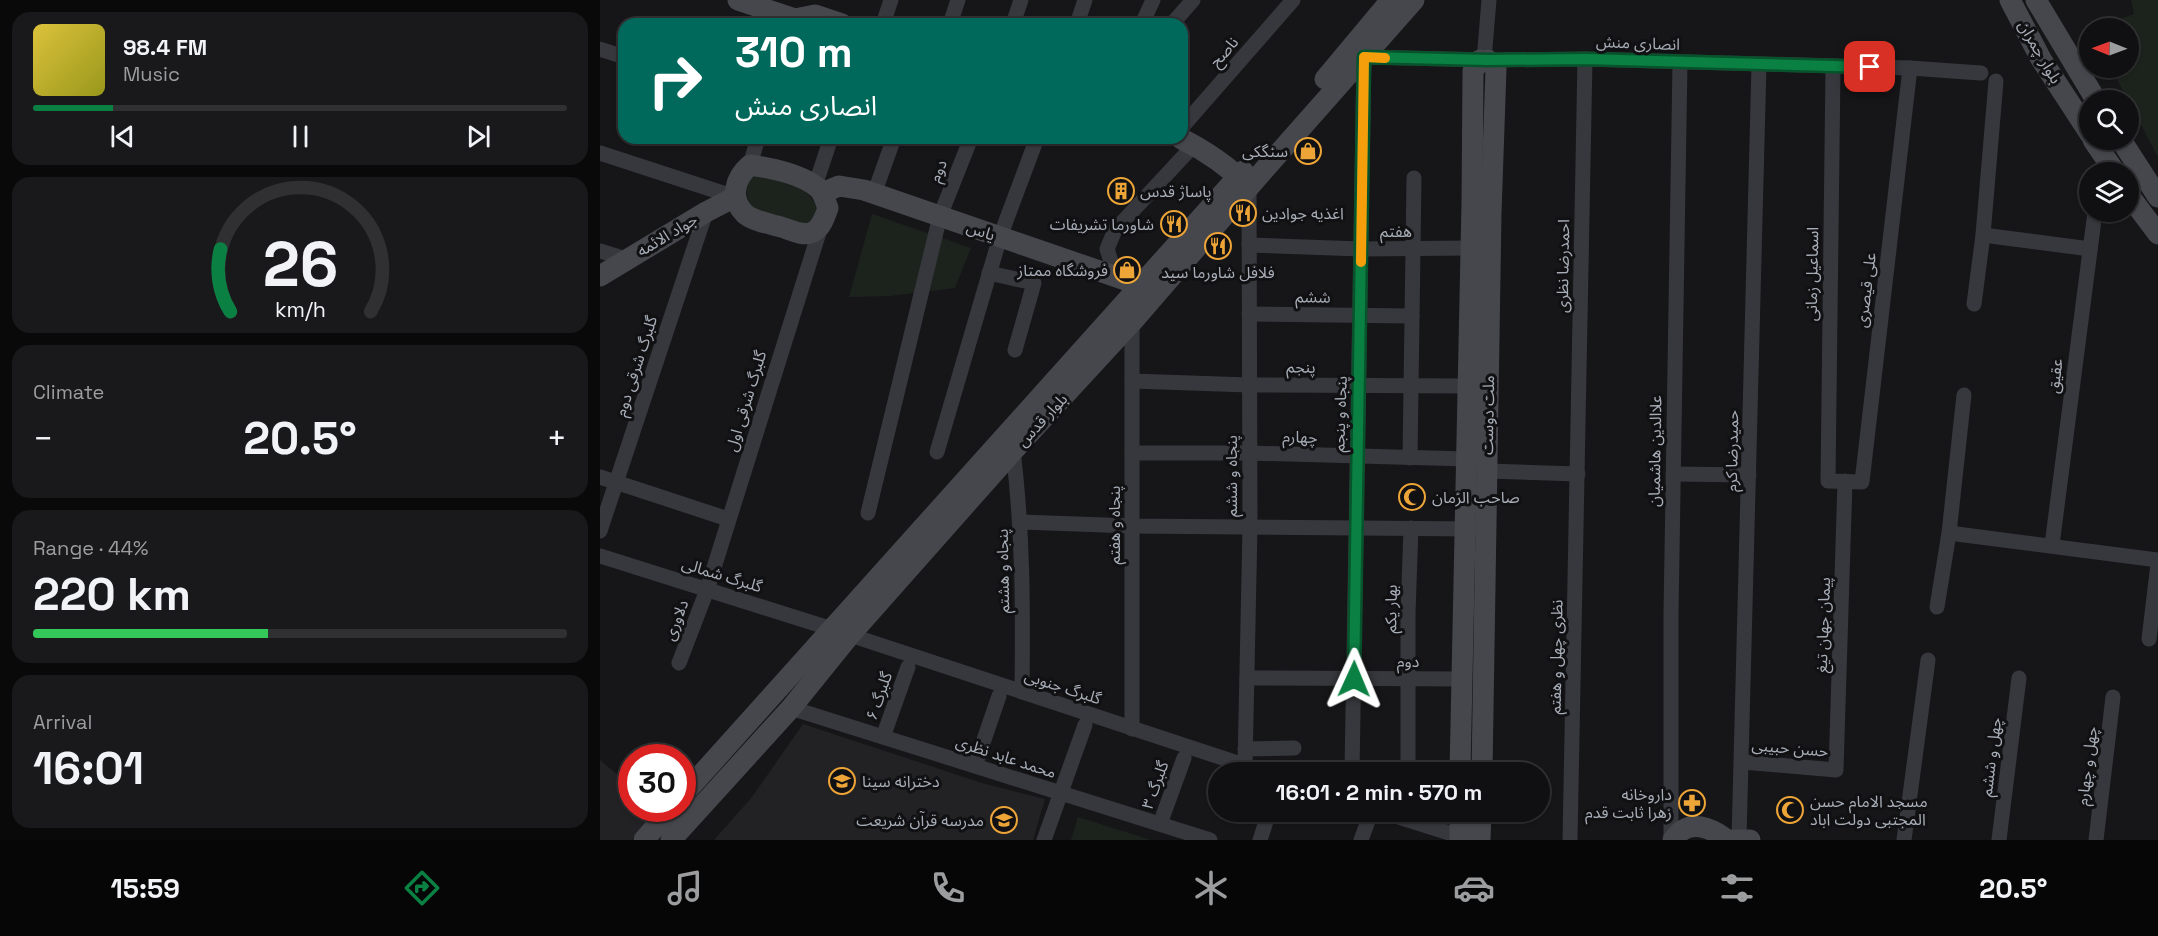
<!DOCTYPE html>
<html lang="en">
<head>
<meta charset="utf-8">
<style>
  :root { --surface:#101012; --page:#19191b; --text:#f1f3f6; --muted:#9c9d9f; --line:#303032; --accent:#0b8043 }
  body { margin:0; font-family:"Space Grotesk","Noto Sans Arabic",sans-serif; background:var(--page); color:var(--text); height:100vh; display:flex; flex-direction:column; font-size:22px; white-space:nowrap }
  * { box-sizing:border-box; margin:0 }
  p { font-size:20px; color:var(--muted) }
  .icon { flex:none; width:33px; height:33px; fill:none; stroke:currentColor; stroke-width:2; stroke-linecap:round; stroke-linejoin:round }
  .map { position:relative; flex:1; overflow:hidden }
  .sheet { display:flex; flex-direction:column; gap:12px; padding:12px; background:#09090a; width:600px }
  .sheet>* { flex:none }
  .hud { position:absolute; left:18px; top:18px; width:570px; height:126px; border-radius:18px; box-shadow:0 2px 4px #0004,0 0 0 2px var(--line); background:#00695c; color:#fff; overflow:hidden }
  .needle { width:39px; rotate:271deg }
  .controls { position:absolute; left:1479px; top:18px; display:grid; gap:12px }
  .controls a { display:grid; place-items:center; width:60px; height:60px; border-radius:50%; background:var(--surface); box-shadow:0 2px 4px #0004,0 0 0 2px var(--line); font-size:30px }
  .speed { position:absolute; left:18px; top:744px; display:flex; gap:12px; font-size:30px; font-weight:700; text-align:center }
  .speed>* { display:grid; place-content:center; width:78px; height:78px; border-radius:50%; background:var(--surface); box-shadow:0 2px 4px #0004,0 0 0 2px var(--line); line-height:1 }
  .speed .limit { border:9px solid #d22; background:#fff; color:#111 }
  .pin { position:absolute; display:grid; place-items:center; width:51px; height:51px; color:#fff; margin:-26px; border-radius:12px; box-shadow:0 3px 9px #0006 }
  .me { position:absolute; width:66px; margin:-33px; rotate:1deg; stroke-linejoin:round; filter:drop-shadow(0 0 4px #0008) }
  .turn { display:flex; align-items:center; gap:21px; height:126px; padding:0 18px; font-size:27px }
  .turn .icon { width:78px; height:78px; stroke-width:2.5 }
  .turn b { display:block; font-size:42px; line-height:51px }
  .big { font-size:45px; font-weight:700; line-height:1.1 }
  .sheet .tile { flex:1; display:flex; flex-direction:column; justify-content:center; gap:9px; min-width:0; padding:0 21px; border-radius:18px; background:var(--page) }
  .sheet .dial { align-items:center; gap:0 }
  .dial svg { height:156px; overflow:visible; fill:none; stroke:var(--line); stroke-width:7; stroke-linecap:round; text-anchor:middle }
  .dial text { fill:var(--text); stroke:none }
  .song { display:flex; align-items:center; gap:18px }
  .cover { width:72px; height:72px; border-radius:9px; background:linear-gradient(135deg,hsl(50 70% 55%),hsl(60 70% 35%)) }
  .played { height:6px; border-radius:3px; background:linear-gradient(90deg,var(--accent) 15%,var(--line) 15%) }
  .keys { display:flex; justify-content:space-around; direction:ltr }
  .heat { display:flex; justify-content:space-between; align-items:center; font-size:33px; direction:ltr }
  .charge { height:9px; border-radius:4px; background:linear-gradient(90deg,#34c759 44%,var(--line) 0) }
  .trip { position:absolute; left:608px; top:762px; width:342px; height:60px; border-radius:30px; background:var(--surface); box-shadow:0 2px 4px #0004,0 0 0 2px var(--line); font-weight:700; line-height:60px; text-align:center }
  .dock { display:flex; height:96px; justify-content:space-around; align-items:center; background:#060607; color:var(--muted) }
  .dock .icon { width:42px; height:42px }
  .dock .selected { color:var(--accent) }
  .dock b { font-size:27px; color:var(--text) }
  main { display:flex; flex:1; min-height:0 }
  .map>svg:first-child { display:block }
  .built { fill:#222225 }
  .green { fill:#1c231d }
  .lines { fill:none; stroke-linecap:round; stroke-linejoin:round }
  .street { stroke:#37383d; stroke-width:15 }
  .secondary { stroke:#45474d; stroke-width:21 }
  .route-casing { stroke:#07532c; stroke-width:15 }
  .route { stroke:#0b8043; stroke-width:10 }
  .slow { stroke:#f59e0b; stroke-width:10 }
  .labels { text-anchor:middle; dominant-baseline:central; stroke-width:6; stroke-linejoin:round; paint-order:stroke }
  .street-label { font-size:16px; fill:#a8aeb8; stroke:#111113 }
  .poi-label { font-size:16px; fill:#a8aeb8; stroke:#111113; text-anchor:end }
</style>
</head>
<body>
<main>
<section class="sheet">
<div class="tile">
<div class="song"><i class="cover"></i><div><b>98.4 FM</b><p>Music</p></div></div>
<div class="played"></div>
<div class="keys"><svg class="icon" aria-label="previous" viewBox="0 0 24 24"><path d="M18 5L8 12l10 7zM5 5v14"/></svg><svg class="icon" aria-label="pause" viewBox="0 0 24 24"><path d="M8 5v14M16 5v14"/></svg><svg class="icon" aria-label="next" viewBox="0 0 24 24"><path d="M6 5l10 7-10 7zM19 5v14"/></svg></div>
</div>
<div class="tile dial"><svg viewBox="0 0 100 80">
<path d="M14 69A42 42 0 1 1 86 69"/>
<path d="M14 69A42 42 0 0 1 9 37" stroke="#0b8043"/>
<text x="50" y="56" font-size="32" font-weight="700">26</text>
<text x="50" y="72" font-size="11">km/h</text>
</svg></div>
<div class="tile"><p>Climate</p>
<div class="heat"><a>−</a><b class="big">20.5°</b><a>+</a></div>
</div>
<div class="tile"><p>Range · 44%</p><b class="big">220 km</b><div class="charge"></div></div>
<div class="tile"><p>Arrival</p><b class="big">16:01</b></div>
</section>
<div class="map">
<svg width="1558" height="840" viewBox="0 0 1558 840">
  <rect width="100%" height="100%" fill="#161618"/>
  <g class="built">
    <polygon points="203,724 382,783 445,799 433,840 114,840 152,797"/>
    <polygon points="0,760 31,786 32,808 60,809 32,840 0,840"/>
  </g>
  <g class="green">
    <polygon points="1531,0 1558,0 1558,157 1511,68 1528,68 1528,28 1495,28 1534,14"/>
    <path d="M154 174C183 182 207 180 219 212L213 222 202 226 154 210 149 205 146 186Z"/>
    <polygon points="272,214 371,248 355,288 290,296 249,297"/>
    <polygon points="478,817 551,840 471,840"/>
  </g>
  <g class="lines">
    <g class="street">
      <polyline points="283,24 291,0"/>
      <polyline points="350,24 358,0"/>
      <polyline points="413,24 421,0"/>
      <polyline points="477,24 485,0"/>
      <polyline points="542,24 553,0"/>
      <polyline points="572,24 593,0"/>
      <polyline points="0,49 24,57"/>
      <polyline points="884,60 889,0"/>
      <polyline points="1233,67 1228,481 1262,482 1310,68"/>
      <polyline points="582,127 693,0"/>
      <polyline points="0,153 135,197"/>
      <polyline points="150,165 158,138"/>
      <polyline points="215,186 231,138"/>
      <polyline points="274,194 294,138"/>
      <polyline points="1383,235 1490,249"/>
      <polyline points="649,245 761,249 871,248"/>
      <polyline points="0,251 26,259"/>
      <polyline points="389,273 434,283 415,350"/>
      <polyline points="516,277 507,249 515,230 594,145"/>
      <polyline points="1374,304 1383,235 1396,81"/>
      <polyline points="649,314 812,316"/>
      <polyline points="532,381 649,385 869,386"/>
      <path d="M413 451C423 531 423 611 422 692"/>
      <polyline points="337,452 400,237 437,138"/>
      <polyline points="532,453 649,453 867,459"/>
      <polyline points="810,458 814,178"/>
      <polyline points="888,471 978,474"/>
      <polyline points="1073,474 1149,475"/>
      <polyline points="0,477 128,519"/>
      <polyline points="268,513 340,216 371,138"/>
      <polyline points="421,522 532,526 875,529"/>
      <polyline points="0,531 106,212"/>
      <polyline points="1349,533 1558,560"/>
      <polyline points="1452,545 1495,212"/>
      <polyline points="0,556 232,629"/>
      <polyline points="1337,607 1349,533 1364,395"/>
      <polyline points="250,635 665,772"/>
      <polyline points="1549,639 1558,564"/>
      <polyline points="79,663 107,590 222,223"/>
      <polyline points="647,678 862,679"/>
      <polyline points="191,708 610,840"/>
      <polyline points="532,729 532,322"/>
      <polyline points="283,737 308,667"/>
      <polyline points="645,749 694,748"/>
      <polyline points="1142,762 1236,770 1245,481"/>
      <polyline points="808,763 808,613 811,528"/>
      <polyline points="375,766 399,696"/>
      <polyline points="645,766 650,527 649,187"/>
      <polyline points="752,772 764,57 888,60 985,59 1310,68 1381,73"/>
      <polyline points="783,812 868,839"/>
      <polyline points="560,824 584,758"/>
      <polyline points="1139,839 1159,64"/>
      <polyline points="444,840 485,725"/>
      <polyline points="660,840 669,812"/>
      <polyline points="761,840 768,821"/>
      <polyline points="970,840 985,59"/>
      <polyline points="1071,840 1071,614 1080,62"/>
      <polyline points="1304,840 1328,660"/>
      <polyline points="1399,840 1419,678"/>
      <polyline points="1496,840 1513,697"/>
    </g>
    <g class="secondary">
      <polyline points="138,0 195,19 215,15 242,24"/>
      <polyline points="1410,0 1441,59 1490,134"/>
      <polyline points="1436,0 1496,100"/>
      <polyline points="725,79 791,0"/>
      <path d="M580 138C604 150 629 167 648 186"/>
      <polyline points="1493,140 1515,172"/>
      <polyline points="1521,140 1558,197"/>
      <path d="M150 165C171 168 206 175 221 191 224 196 226 203 228 208 225 217 221 228 213 232 203 237 191 230 181 227 171 224 153 221 145 214 129 198 135 178 150 165Z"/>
      <polyline points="222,193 239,186 264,190 540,285"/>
      <polyline points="1528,194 1558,234"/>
      <polyline points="0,276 106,212 135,197"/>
      <polyline points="860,772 872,203 873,71 880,60"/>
      <polyline points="882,772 891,213 896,69 888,60"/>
      <polyline points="82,796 643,171"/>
      <polyline points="44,840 72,808"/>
      <polyline points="71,840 191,708 250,635 413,451 532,322 649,187 814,0"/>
      <polyline points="860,840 860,812"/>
      <polyline points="880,840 881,812"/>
      <path d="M1073 840C1076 837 1079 832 1083 830 1097 821 1116 831 1127 840"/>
      <polyline points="1132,840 1150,840"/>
    </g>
  </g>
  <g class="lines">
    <defs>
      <polyline id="route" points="754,679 764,57 888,60 985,59 1270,67"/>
    </defs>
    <use href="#route" class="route-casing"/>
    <use href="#route" class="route"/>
    <polyline class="slow" points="761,262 764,57 785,58"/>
  </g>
  <defs>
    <symbol id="shop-ring" viewBox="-11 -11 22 22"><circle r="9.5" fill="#111113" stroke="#eea538" stroke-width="1.5"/><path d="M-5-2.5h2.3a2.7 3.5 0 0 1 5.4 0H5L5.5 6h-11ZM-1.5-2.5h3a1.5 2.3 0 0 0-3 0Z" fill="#eea538"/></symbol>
    <symbol id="building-ring" viewBox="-11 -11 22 22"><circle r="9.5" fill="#111113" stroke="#eea538" stroke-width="1.5"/><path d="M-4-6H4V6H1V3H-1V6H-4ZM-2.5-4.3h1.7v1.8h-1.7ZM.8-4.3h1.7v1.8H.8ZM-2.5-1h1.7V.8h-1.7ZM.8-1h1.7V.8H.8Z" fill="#eea538"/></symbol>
    <symbol id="restaurant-ring" viewBox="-11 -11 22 22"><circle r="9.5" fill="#111113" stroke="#eea538" stroke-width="1.5"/><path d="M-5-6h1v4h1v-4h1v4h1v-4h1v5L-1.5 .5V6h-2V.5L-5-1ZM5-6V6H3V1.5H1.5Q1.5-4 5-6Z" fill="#eea538"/></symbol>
    <symbol id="mosque-ring" viewBox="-11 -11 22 22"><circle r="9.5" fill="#111113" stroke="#eea538" stroke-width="1.5"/><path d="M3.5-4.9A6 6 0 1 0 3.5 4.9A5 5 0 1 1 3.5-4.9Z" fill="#eea538"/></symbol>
    <symbol id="school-ring" viewBox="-11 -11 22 22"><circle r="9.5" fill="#111113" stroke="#eea538" stroke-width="1.5"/><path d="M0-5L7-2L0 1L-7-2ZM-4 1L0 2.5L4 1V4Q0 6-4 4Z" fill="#eea538"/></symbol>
    <symbol id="pharmacy-ring" viewBox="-11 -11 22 22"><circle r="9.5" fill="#111113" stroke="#eea538" stroke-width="1.5"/><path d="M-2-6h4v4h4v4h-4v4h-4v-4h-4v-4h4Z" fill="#eea538"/></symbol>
  </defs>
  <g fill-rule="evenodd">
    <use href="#shop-ring" x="693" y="136" width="30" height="30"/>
    <use href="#building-ring" x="506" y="176" width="30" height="30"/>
    <use href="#restaurant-ring" x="628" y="198" width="30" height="30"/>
    <use href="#restaurant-ring" x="559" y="209" width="30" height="30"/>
    <use href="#restaurant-ring" x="603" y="231" width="30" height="30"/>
    <use href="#shop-ring" x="512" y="255" width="30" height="30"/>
    <use href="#mosque-ring" x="797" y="482" width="30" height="30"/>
    <use href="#school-ring" x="227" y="766" width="30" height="30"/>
    <use href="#pharmacy-ring" x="1077" y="788" width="30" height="30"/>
    <use href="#mosque-ring" x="1175" y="795" width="30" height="30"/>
    <use href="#school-ring" x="389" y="805" width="30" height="30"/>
  </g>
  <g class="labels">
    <g class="street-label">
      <text transform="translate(1038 43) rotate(2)">انصاری منش</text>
      <text transform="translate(624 52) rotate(-49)">ناصح</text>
      <text transform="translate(1440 52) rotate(60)">بلوار چمران</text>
      <text transform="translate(338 171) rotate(-69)">دوم</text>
      <text transform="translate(381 231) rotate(19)">یاس</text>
      <text x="796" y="231">هفتم</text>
      <text transform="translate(67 235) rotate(-31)">جواد الائمه</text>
      <text transform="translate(963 266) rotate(-89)">احمدرضا نظری</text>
      <text transform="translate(1212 274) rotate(-89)">اسماعیل زمانی</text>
      <text transform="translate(1266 290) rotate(-83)">علی قیصری</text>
      <text transform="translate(713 297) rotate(1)">ششم</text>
      <text transform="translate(36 366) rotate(-72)">گلبرگ شرقی دوم</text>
      <text transform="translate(701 367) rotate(1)">پنجم</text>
      <text transform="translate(1455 376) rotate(-83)">عقیق</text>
      <text transform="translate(146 401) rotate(-73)">گلبرگ شرقی اول</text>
      <text transform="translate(740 414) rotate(-88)">پنجاه و پنجم</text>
      <text transform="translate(888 415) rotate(-89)">ملت دوست</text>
      <text transform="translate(442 420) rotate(-47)">بلوار قدس</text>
      <text transform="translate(700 437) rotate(2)">چهارم</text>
      <text transform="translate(1055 451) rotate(-89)">علاالدین هاشمیان</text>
      <text transform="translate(1132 451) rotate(-89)">حمیدرضا کرم</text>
      <text transform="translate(631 476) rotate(-90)">پنجاه و ششم</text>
      <text transform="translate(514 525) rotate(-90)">پنجاه و هفتم</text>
      <text transform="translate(403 571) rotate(-91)">پنجاه و هشتم</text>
      <text transform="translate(122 575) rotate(17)">گلبرگ شمالی</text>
      <text transform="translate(791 609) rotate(-89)">بهار یکم</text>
      <text transform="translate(76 620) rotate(-69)">دلاوری</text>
      <text transform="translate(1223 625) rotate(-88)">پیمان جهان تیغ</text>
      <text transform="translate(956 657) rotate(-89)">نظری چهل و هفتم</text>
      <text x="808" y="661">دوم</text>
      <text transform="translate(463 687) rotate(18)">گلبرگ جنوبی</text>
      <text transform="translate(279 696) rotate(-71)">گلبرگ ۶</text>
      <text transform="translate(1190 748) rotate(5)">حسن حبیبی</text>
      <text transform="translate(406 757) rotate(18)">محمد عابد نظری</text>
      <text transform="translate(1391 757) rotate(-83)">چهل و ششم</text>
      <text transform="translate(1487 766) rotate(-83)">چهل و چهارم</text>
      <text transform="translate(555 785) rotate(-70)">گلبرگ ۳</text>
    </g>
    <g class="poi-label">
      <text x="688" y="151">سنگکی</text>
      <text x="540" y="191" text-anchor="start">پاساژ قدس</text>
      <text x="662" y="213" text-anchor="start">اغذیه جوادین</text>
      <text x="554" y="224">شاورما تشریفات</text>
      <text x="508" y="270">فروشگاه ممتاز</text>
      <text x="618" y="272" text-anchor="middle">فلافل شاورما سید</text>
      <text x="832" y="497" text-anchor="start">صاحب الزمان</text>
      <text x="262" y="781" text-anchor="start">دخترانه سینا</text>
      <text x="1072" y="794">داروخانه<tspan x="1072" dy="18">زهرا ثابت قدم</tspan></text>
      <text x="1210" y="801" text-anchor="start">مسجد الامام حسن<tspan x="1210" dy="18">المجتبى دولت اباد</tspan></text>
      <text x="384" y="820">مدرسه قرآن شریعت</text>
    </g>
  </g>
</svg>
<div class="controls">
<a><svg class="needle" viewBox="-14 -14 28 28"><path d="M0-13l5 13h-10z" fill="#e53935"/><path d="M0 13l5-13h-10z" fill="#9c9d9f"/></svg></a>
<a><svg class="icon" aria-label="search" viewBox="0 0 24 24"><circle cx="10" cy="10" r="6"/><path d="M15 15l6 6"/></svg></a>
<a><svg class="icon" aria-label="layers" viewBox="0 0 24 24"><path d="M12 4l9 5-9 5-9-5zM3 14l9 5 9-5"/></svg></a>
</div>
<div class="speed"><div class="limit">30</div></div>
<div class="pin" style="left:1270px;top:67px;background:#d93025"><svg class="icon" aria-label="arrive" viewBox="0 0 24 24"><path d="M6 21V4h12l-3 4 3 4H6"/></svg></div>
<svg class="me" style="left:754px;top:679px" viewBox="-20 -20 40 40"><path d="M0-17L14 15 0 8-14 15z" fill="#0b8043" stroke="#fff" stroke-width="4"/></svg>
<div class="trip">16:01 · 2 min · 570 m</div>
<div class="hud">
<div class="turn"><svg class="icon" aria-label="right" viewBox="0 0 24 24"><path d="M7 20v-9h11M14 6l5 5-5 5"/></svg><div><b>310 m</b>انصاری منش</div></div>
</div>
</div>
</main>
<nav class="dock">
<b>15:59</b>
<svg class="icon selected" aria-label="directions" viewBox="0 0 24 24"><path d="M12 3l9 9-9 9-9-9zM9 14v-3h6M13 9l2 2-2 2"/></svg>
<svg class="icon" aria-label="music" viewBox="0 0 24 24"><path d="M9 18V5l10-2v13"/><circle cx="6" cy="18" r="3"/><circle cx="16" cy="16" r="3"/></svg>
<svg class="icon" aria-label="phone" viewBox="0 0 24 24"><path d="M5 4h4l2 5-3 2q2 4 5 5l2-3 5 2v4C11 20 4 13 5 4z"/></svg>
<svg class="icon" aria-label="climate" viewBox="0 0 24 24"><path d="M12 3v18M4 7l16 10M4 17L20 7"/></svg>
<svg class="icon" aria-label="car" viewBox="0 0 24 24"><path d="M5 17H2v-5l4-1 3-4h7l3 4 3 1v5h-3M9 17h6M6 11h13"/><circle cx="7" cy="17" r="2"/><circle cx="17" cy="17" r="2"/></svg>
<svg class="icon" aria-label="filters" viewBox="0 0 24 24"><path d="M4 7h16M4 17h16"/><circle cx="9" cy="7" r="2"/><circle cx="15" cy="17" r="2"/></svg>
<b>20.5°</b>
</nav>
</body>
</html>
